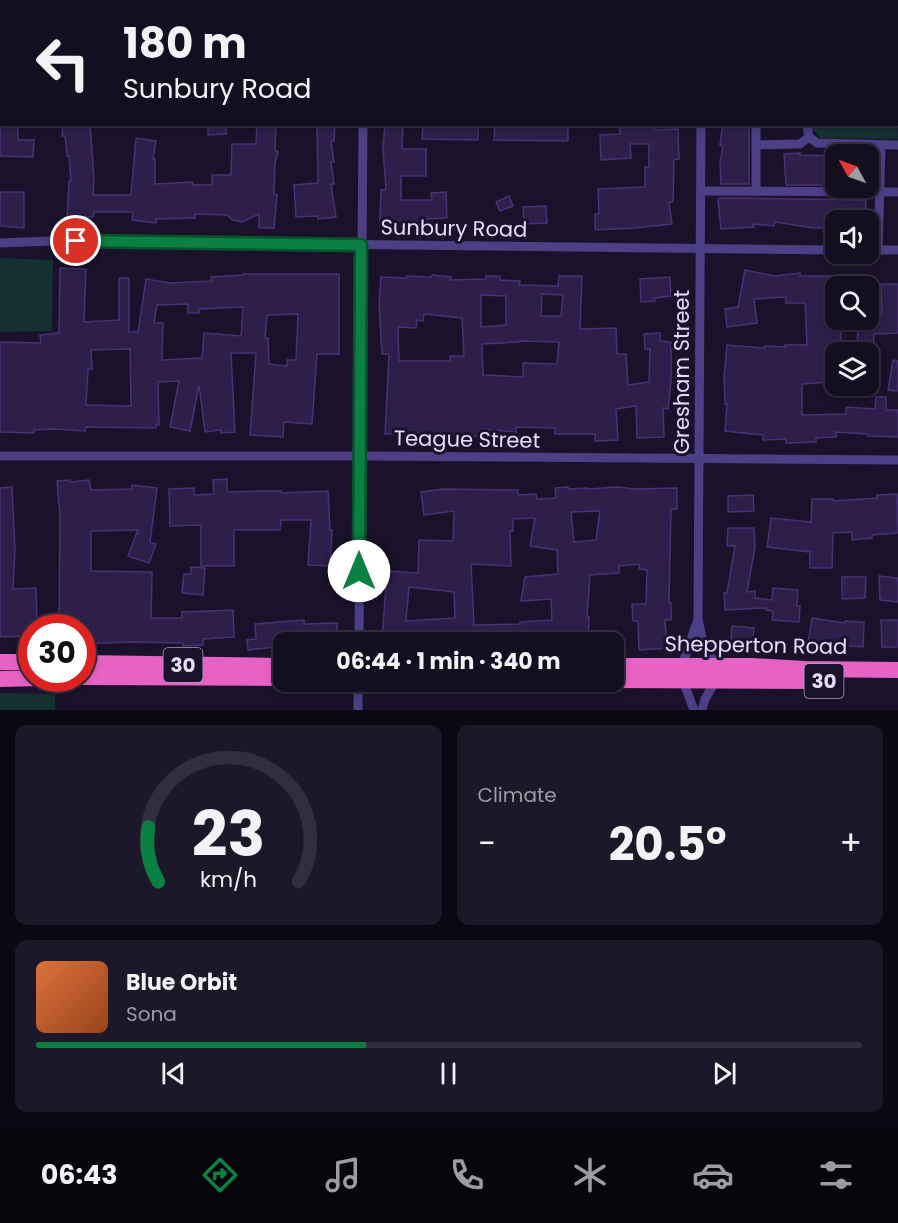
<!DOCTYPE html>
<html lang="en">
<head>
<meta charset="utf-8">
<style>
  :root { --surface:#130e20; --page:#1c1729; --text:#f1f3f6; --muted:#9d9ca5; --line:#322e3e; --accent:#0b8043 }
  body { margin:0; font-family:Poppins,sans-serif; background:var(--page); color:var(--text); height:100vh; display:flex; flex-direction:column; font-size:22px; white-space:nowrap }
  * { box-sizing:border-box; margin:0 }
  p { font-size:20px; color:var(--muted) }
  .icon { flex:none; width:33px; height:33px; fill:none; stroke:currentColor; stroke-width:2; stroke-linecap:round; stroke-linejoin:round }
  .map { position:relative; height:710px; overflow:hidden }
  .side { display:flex; flex-direction:column; gap:15px; padding:15px; background:#0a0812; flex:1 }
  .side>* { flex:none }
  .hud { position:absolute; left:0px; top:0px; width:898px; height:126px; box-shadow:0 3px 9px #0003,0 0 0 2px var(--line); background:#130e20; color:var(--text); overflow:hidden }
  .needle { width:39px; rotate:310deg }
  .fabs { position:absolute; left:825px; top:144px; display:grid; gap:12px }
  .fabs a { display:grid; place-items:center; width:54px; height:54px; border-radius:12px; background:var(--surface); box-shadow:0 3px 9px #0003,0 0 0 2px var(--line); font-size:30px }
  .speed { position:absolute; left:18px; top:614px; display:flex; gap:12px; font-size:30px; font-weight:700; text-align:center }
  .speed>* { display:grid; place-content:center; width:78px; height:78px; border-radius:50%; background:var(--surface); box-shadow:0 3px 9px #0003,0 0 0 2px var(--line); line-height:1 }
  .speed .limit { border:9px solid #d22; background:#fff; color:#111 }
  .pin { position:absolute; display:grid; place-items:center; width:51px; height:51px; color:#fff; margin:-26px; border:3px solid #fff; border-radius:50%; box-shadow:0 2px 6px #0007 }
  .me { position:absolute; width:66px; margin:-33px; rotate:0deg; stroke-linejoin:round; filter:drop-shadow(0 0 4px #0008) }
  .turn { display:flex; align-items:center; gap:21px; height:126px; padding:0 24px; font-size:27px }
  .turn .icon { width:78px; height:78px; stroke-width:2.5 }
  .turn b { display:block; font-size:42px; line-height:51px }
  .big { font-size:45px; font-weight:700; line-height:1.1 }
  .side .card { flex:1; display:flex; flex-direction:column; justify-content:center; gap:9px; min-width:0; padding:0 21px; border-radius:12px; background:var(--page) }
  .side .dial { align-items:center; gap:0 }
  .dial svg { height:156px; overflow:visible; fill:none; stroke:var(--line); stroke-width:7; stroke-linecap:round; text-anchor:middle }
  .dial text { fill:var(--text); stroke:none }
  .song { display:flex; align-items:center; gap:18px }
  .cover { width:72px; height:72px; border-radius:9px; background:linear-gradient(135deg,hsl(20 70% 55%),hsl(20 70% 35%)) }
  .played { height:6px; border-radius:3px; background:linear-gradient(90deg,var(--accent) 40%,var(--line) 40%) }
  .keys { display:flex; justify-content:space-around; direction:ltr }
  .heat { display:flex; justify-content:space-between; align-items:center; font-size:33px; direction:ltr }
  .side .tiles { flex:1; display:grid; gap:15px; grid-template-columns:1fr 1fr }
  .card:last-child { grid-column:span 2 }
  .trip { position:absolute; left:273px; top:632px; width:351px; height:60px; border-radius:12px; background:var(--surface); box-shadow:0 3px 9px #0003,0 0 0 2px var(--line); font-weight:700; line-height:60px; text-align:center }
  .tab-bar { display:flex; height:96px; justify-content:space-around; align-items:center; background:#08060d; color:var(--muted) }
  .tab-bar .icon { width:42px; height:42px }
  .tab-bar .active { color:var(--accent) }
  .tab-bar b { font-size:27px; color:var(--text) }
  .map>svg:first-child { display:block }
  .green { fill:#153033 }
  .building { fill:#2d1f4a; stroke:#483275; stroke-width:1.5; fill-rule:evenodd }
  .lines { fill:none; stroke-linecap:round; stroke-linejoin:round }
  .minor { stroke:#4c3f86; stroke-width:9 }
  .trunk { stroke:#e663c5; stroke-width:16 }
  .route-casing { stroke:#07532c; stroke-width:15 }
  .route { stroke:#0b8043; stroke-width:10 }
  .labels { text-anchor:middle; dominant-baseline:central; stroke-width:6; stroke-linejoin:round; paint-order:stroke }
  .shield { fill:#19122a; stroke:#a89fbe; stroke-width:1.5 }
  .shield-label { font-size:20px; font-weight:bold; fill:#e5dcfd }
  .street-label { font-size:21px; fill:#e5dcfd; stroke:#19122a }
</style>
</head>
<body>
<div class="map">
<svg width="898" height="710" viewBox="0 0 898 710">
  <rect width="100%" height="100%" fill="#19122a"/>
  <g class="green">
    <polygon points="897,102 898,139 820,138 813,130 813,125 897,124"/>
    <polygon points="0,258 53,260 52,331 0,332"/>
    <polygon points="0,693 55,694 55,710 0,710"/>
  </g>
  <g class="building">
    <polygon points="0,124 18,124 18,140 34,140 33,157 0,156"/>
    <polygon points="63,124 90,124 94,178 93,195 131,195 136,138 156,141 153,159 155,159 155,184 193,182 193,185 212,185 212,175 231,175 232,144 256,144 257,124 276,124 275,150 278,152 275,163 274,193 277,195 274,228 259,228 259,214 242,222 233,220 227,215 195,214 195,218 156,219 156,223 132,220 133,212 94,212 93,217 83,217 83,222 67,221 69,181 71,181 69,156 67,156 65,136 62,136"/>
    <polygon points="208,124 226,124 226,134 208,135"/>
    <polygon points="317,124 335,124 334,141 331,141 334,162 331,162 334,184 331,184 336,217 318,219 318,216 296,217 294,185 318,183"/>
    <polygon points="385,124 403,124 402,149 426,149 426,176 401,176 401,200 432,200 431,193 446,192 447,218 422,219 422,221 380,221 381,190 386,190 383,148"/>
    <polygon points="423,124 478,124 478,140 422,139"/>
    <polygon points="495,124 568,124 568,141 494,140"/>
    <polygon points="620,124 630,124 630,127 654,126 654,130 678,129 679,159 674,160 673,202 669,202 672,224 635,228 595,230 595,214 599,214 598,189 645,187 645,167 649,167 649,144 630,144 631,158 601,160 600,135 620,134"/>
    <polygon points="723,124 749,124 749,184 721,184 720,163 723,146 720,145"/>
    <polygon points="800,153 800,155 836,156 836,185 786,185 784,154"/>
    <polygon points="0,192 24,192 24,228 0,226"/>
    <polygon points="509,196 513,206 500,211 496,202"/>
    <polygon points="721,198 866,200 865,220 836,220 836,227 830,228 813,228 775,222 774,226 753,224 754,227 721,229 718,199"/>
    <polygon points="546,206 547,223 524,224 523,207"/>
    <path d="M60 268 86 269 84 322 119 320V278H129V332H138L146 279 170 283 212 281 211 277 243 275V274H339V354H317L312 424 284 422 283 437 250 435 256 353H231L235 432 221 433V430L205 432 199 385 190 431 170 427 179 381 158 382 159 425 156 424V428L86 427 85 431 55 429 34 430V433L0 432V342L41 343 40 335 59 333ZM188 304V313H199V309L243 307 241 336 204 333 202 358 162 360 163 323H154L157 305ZM298 314 296 360H287V366L269 364 268 338H265L267 315ZM130 349 131 406 86 405 88 369H92L91 350Z"/>
    <polygon points="745,270 774,276 800,273 800,276 835,276 834,301 831,300 830,321 841,321 841,352 830,355 832,382 802,384 802,415 846,414 846,407 875,409 876,397 886,397 886,410 898,410 898,437 868,436 868,434 836,432 836,437 816,438 816,442 786,443 786,439 763,440 763,435 725,431 727,404 725,404 724,378 727,345 765,348 765,346 785,347 785,345 807,345 805,303 786,303 786,297 754,299 757,323 727,327 725,309 738,307"/>
    <path d="M432 275 451 277 450 280 486 279V276H500V280L520 281 519 285 558 286 559 276H582L580 329 616 328 617 354H626L628 385 649 382 650 349H645L644 334 660 333V341L671 342V379L668 409 663 408 664 437 637 438 636 406 616 409 618 440 595 441V434H555V428L516 427V432L482 429V436H449V433L385 434 389 354H382L379 305 381 277 407 278V276L431 277ZM542 294 563 295 561 316H541ZM481 295 506 296V325L481 327ZM424 314 462 318 464 356H450V361H399L398 327 416 328 417 320 423 321ZM519 341 559 342 557 364 523 363V377L483 375 482 344 519 342Z"/>
    <polygon points="670,277 671,296 654,298 655,301 641,302 640,279"/>
    <polygon points="881,284 898,284 898,333 874,334 873,352 857,352 858,320 878,319 878,315 882,315"/>
    <polygon points="893,360 898,361 898,391 888,390"/>
    <polygon points="227,479 227,492 262,491 281,491 281,493 328,491 330,530 332,530 330,566 308,565 311,520 281,520 280,530 234,530 234,566 201,566 201,525 170,526 169,489 194,488 194,495 214,494 213,480"/>
    <polygon points="70,480 70,482 89,480 91,490 132,489 132,485 157,488 150,542 156,544 149,563 128,556 138,530 91,531 91,571 152,572 151,618 182,618 182,612 233,610 234,637 203,639 203,645 183,646 183,643 130,642 82,644 82,627 59,627 60,515 57,481"/>
    <polygon points="12,487 15,551 13,589 36,588 37,627 32,627 32,636 0,637 0,488"/>
    <path d="M568 487 569 489 588 488V489L618 487 634 489 677 488V509H671L669 603H671V620H665L667 648 639 650 638 621H633L632 604H646L647 570 639 569V564L619 566V573L590 575 587 617H589L588 642H416L382 640 387 571 418 573 419 540 453 541 454 511 424 515 421 492 444 489 518 490V495L536 494 537 499 556 498 555 488ZM600 511 596 540 574 542 571 512ZM535 518 530 546 557 550 558 574 525 577 521 601 551 599 552 620 520 622V624L474 625 471 564 511 566 510 531H513V519ZM409 587 454 592 455 618 406 621Z"/>
    <polygon points="897,494 898,533 872,535 872,538 852,540 852,532 833,533 832,568 810,568 810,552 767,547 771,518 811,522 812,499 833,499 833,501 877,498 877,495"/>
    <polygon points="753,495 754,511 728,512 728,496"/>
    <polygon points="728,528 754,528 755,547 747,592 755,591 755,598 772,600 773,588 798,590 797,606 800,606 799,622 772,620 773,611 766,610 766,608 725,610 724,593 727,593 735,546 727,546"/>
    <polygon points="191,567 205,568 203,595 182,593 184,574 191,574"/>
    <polygon points="879,576 898,578 898,602 880,600"/>
    <polygon points="842,577 866,577 865,598 842,599"/>
    <polygon points="812,618 845,623 845,621 864,622 863,647 808,643"/>
    <polygon points="304,620 304,624 337,623 337,642 284,642 284,646 248,650 247,640 256,639 255,624"/>
    <polygon points="881,620 898,620 898,647 882,647"/>
    <polygon points="732,626 754,628 752,650 730,648"/>
  </g>
  <g class="lines">
    <g class="minor">
      <polyline points="0,38 2,38"/>
      <polyline points="897,45 898,45"/>
      <polyline points="701,124 698,619 703,642 716,666"/>
      <polyline points="807,124 809,137"/>
      <polyline points="756,145 800,144 809,137 817,143 898,145"/>
      <polyline points="701,191 898,192"/>
      <polyline points="756,191 756,124"/>
      <polyline points="0,243 53,241 836,250"/>
      <polyline points="868,250 898,250"/>
      <polyline points="878,250 881,145"/>
      <polyline points="0,456 360,456 898,460"/>
      <polyline points="359,642 363,124"/>
      <polyline points="682,666 697,622"/>
      <polyline points="358,681 358,710"/>
      <polyline points="683,681 694,710"/>
      <polyline points="702,710 705,699 716,680"/>
    </g>
    <g class="trunk">
      <polyline points="0,662 32,662"/>
      <polyline points="82,663 284,666"/>
      <polyline points="614,666 751,666 805,669 898,670"/>
      <polyline points="82,677 284,678"/>
      <polyline points="0,679 42,678"/>
      <polyline points="614,680 819,681"/>
    </g>
  </g>
  <g class="lines">
    <defs>
      <polyline id="route" points="76,241 361,245 359,571"/>
    </defs>
    <use href="#route" class="route-casing"/>
    <use href="#route" class="route"/>
  </g>
  <g class="labels">
    <g class="shield">
      <rect x="163.5" y="648" width="39" height="34" rx="4.5"/>
      <rect x="804.5" y="664" width="39" height="34" rx="4.5"/>
    </g>
    <g class="shield-label">
      <text x="183" y="665">30</text>
      <text x="824" y="681">30</text>
    </g>
    <g class="street-label">
      <text transform="translate(454 228) rotate(1)">Sunbury Road</text>
      <text transform="translate(681 372) rotate(-90)">Gresham Street</text>
      <text transform="translate(467 439) rotate(1)">Teague Street</text>
      <text transform="translate(756 645) rotate(1)">Shepperton Road</text>
    </g>
  </g>
</svg>
<div class="fabs">
<a><svg class="needle" viewBox="-14 -14 28 28"><path d="M0-13l5 13h-10z" fill="#e53935"/><path d="M0 13l5-13h-10z" fill="#9d9ca5"/></svg></a>
<a><svg class="icon" aria-label="sound" viewBox="0 0 24 24"><path d="M4 9h4l5-4v14l-5-4H4zM17 9q2 3 0 6"/></svg></a>
<a><svg class="icon" aria-label="search" viewBox="0 0 24 24"><circle cx="10" cy="10" r="6"/><path d="M15 15l6 6"/></svg></a>
<a><svg class="icon" aria-label="layers" viewBox="0 0 24 24"><path d="M12 4l9 5-9 5-9-5zM3 14l9 5 9-5"/></svg></a>
</div>
<div class="speed"><div class="limit">30</div></div>
<div class="pin" style="left:76px;top:241px;background:#d93025"><svg class="icon" aria-label="arrive" viewBox="0 0 24 24"><path d="M6 21V4h12l-3 4 3 4H6"/></svg></div>
<svg class="me" style="left:359px;top:571px" viewBox="-20 -20 40 40"><circle r="19" fill="#fff"/><path d="M0-13L10 11 0 6-10 11z" fill="#0b8043"/></svg>
<div class="trip">06:44 · 1 min · 340 m</div>
<div class="hud">
<div class="turn"><svg class="icon" aria-label="left" viewBox="0 0 24 24"><path d="M17 20v-9H6M10 6l-5 5 5 5"/></svg><div><b>180 m</b>Sunbury Road</div></div>
</div>
</div>
<section class="side">
<div class="tiles">
<div class="card dial"><svg viewBox="0 0 100 80">
<path d="M14 69A42 42 0 1 1 86 69"/>
<path d="M14 69A42 42 0 0 1 9 41" stroke="#0b8043"/>
<text x="50" y="56" font-size="32" font-weight="700">23</text>
<text x="50" y="72" font-size="11">km/h</text>
</svg></div>
<div class="card"><p>Climate</p>
<div class="heat"><a>−</a><b class="big">20.5°</b><a>+</a></div>
</div>
<div class="card">
<div class="song"><i class="cover"></i><div><b>Blue Orbit</b><p>Sona</p></div></div>
<div class="played"></div>
<div class="keys"><svg class="icon" aria-label="previous" viewBox="0 0 24 24"><path d="M18 5L8 12l10 7zM5 5v14"/></svg><svg class="icon" aria-label="pause" viewBox="0 0 24 24"><path d="M8 5v14M16 5v14"/></svg><svg class="icon" aria-label="next" viewBox="0 0 24 24"><path d="M6 5l10 7-10 7zM19 5v14"/></svg></div>
</div>
</div>
</section>
<nav class="tab-bar">
<b>06:43</b>
<svg class="icon active" aria-label="directions" viewBox="0 0 24 24"><path d="M12 3l9 9-9 9-9-9zM9 14v-3h6M13 9l2 2-2 2"/></svg>
<svg class="icon" aria-label="music" viewBox="0 0 24 24"><path d="M9 18V5l10-2v13"/><circle cx="6" cy="18" r="3"/><circle cx="16" cy="16" r="3"/></svg>
<svg class="icon" aria-label="phone" viewBox="0 0 24 24"><path d="M5 4h4l2 5-3 2q2 4 5 5l2-3 5 2v4C11 20 4 13 5 4z"/></svg>
<svg class="icon" aria-label="climate" viewBox="0 0 24 24"><path d="M12 3v18M4 7l16 10M4 17L20 7"/></svg>
<svg class="icon" aria-label="car" viewBox="0 0 24 24"><path d="M5 17H2v-5l4-1 3-4h7l3 4 3 1v5h-3M9 17h6M6 11h13"/><circle cx="7" cy="17" r="2"/><circle cx="17" cy="17" r="2"/></svg>
<svg class="icon" aria-label="filters" viewBox="0 0 24 24"><path d="M4 7h16M4 17h16"/><circle cx="9" cy="7" r="2"/><circle cx="15" cy="17" r="2"/></svg>
</nav>
</body>
</html>
